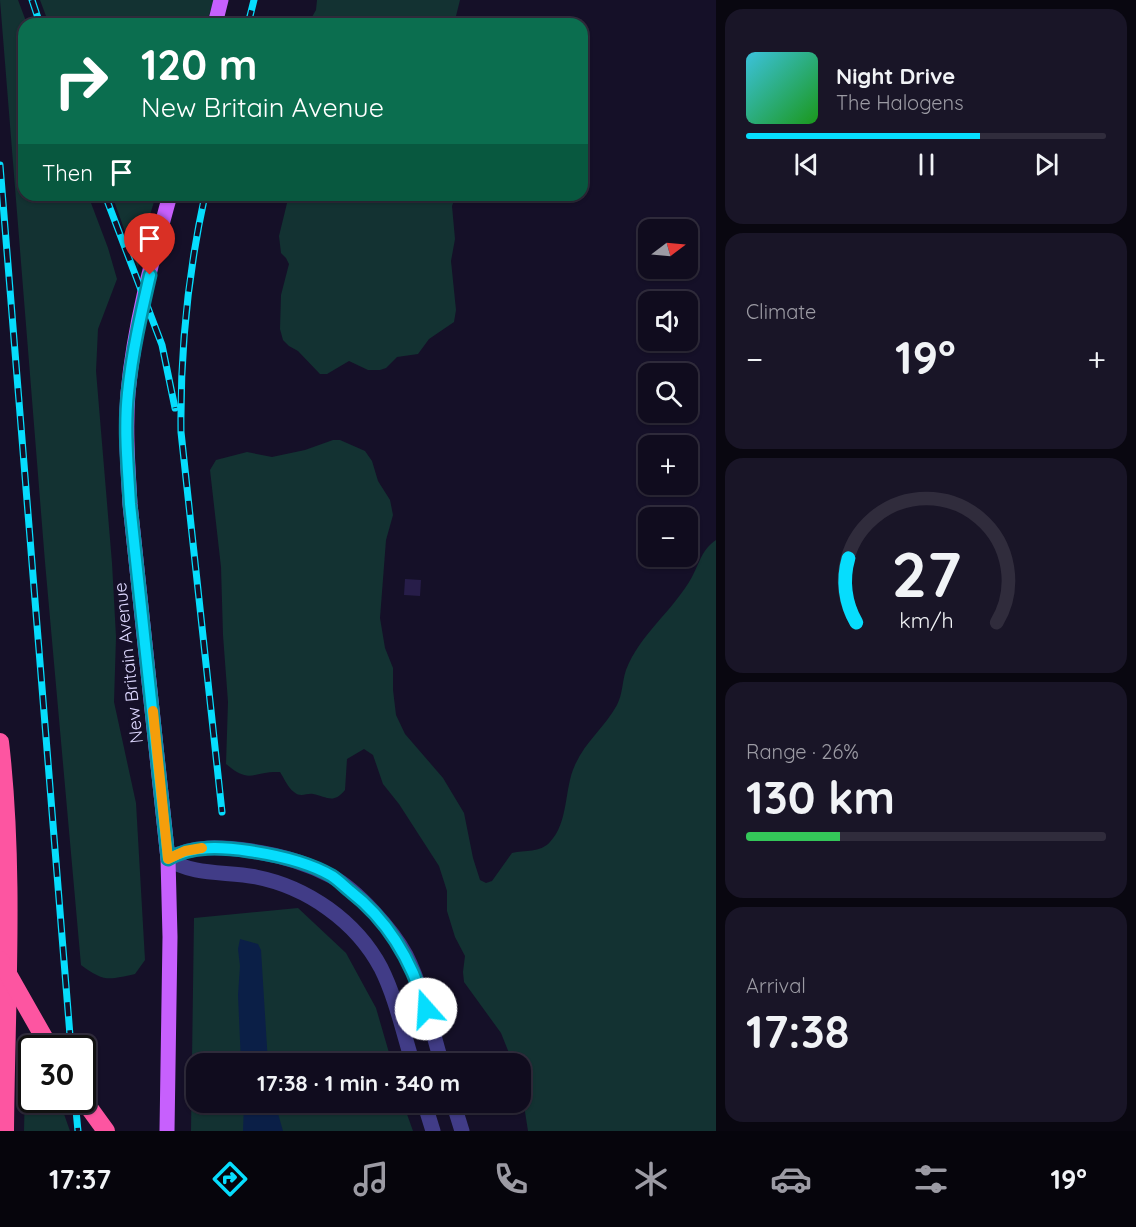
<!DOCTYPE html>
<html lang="en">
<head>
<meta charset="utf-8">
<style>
  :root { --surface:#100c1e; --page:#191527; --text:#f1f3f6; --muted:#9c9ba4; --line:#302c3c; --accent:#06ddfd }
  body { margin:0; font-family:Quicksand,sans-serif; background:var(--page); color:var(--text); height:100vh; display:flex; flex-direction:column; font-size:22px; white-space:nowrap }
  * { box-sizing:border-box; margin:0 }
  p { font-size:20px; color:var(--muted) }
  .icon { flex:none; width:33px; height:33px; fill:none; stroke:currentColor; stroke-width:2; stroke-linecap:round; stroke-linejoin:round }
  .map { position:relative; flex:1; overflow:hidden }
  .panel { display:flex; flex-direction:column; gap:9px; padding:9px; background:#090710; width:420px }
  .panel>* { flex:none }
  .guide { position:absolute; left:18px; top:18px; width:570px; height:183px; border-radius:18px; box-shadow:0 2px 4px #0004,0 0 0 2px var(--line); background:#0b6e4f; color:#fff; overflow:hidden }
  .needle { width:39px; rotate:74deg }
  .fabs { position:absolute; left:638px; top:219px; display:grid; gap:12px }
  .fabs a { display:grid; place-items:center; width:60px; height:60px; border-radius:12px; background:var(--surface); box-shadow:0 2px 4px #0004,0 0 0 2px var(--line); font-size:30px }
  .speed { position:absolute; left:18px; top:1035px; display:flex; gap:12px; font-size:30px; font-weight:700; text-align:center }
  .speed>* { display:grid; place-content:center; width:78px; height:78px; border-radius:50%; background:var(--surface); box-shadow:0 2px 4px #0004,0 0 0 2px var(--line); line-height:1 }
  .speed .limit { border:3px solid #111; border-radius:9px; background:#fff; color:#111 }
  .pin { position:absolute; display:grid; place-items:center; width:51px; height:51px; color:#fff; margin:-62px -26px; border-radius:50% 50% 50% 0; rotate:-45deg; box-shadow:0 0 6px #0007 }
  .pin .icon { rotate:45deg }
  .me { position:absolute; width:66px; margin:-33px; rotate:341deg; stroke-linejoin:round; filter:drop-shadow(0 0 4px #0008) }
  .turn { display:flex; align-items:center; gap:21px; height:126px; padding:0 24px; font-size:27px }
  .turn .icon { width:78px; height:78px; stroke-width:2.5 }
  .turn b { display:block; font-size:42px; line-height:51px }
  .then { display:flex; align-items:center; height:57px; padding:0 24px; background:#0003; gap:12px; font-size:22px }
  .big { font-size:45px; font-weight:800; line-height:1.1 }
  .panel .card { flex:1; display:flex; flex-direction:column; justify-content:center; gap:9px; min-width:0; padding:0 21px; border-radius:18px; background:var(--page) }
  .panel .dial { align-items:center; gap:0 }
  .dial svg { height:156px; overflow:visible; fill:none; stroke:var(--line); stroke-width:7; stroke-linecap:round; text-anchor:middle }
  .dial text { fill:var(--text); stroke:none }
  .song { display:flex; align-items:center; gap:18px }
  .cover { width:72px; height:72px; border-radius:9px; background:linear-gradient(135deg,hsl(190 70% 55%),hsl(120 70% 35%)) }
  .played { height:6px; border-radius:3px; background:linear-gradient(90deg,var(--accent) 65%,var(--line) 65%) }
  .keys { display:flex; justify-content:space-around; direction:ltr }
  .heat { display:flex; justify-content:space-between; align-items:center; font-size:33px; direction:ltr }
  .charge { height:9px; border-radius:4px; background:linear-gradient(90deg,#34c759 26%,var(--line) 0) }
  .trip { position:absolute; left:186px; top:1053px; width:345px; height:60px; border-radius:18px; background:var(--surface); box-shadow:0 2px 4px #0004,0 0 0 2px var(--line); font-weight:800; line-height:60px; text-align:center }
  .tab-bar { display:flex; height:96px; justify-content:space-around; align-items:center; background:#06050c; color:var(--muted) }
  .tab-bar .icon { width:42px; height:42px }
  .tab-bar .selected { color:var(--accent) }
  .tab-bar b { font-size:27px; color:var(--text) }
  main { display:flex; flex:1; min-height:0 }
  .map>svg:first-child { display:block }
  .green { fill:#133232 }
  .water { fill:#0b1f47 }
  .building { fill:#271d49 }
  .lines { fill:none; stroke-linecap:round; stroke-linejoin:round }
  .minor { stroke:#413c87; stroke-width:15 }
  .primary { stroke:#c760fd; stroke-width:15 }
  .motorway { stroke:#fd55a1; stroke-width:18 }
  .rail-casing { stroke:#06ddfd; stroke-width:7 }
  .rail { stroke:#151028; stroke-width:4.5; stroke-dasharray:14; stroke-linecap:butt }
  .motorway-bridge { stroke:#fd55a1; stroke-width:18 }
  .route-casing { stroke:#0490a4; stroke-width:15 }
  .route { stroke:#06ddfd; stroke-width:10 }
  .slow { stroke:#f59e0b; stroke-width:10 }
  .labels { text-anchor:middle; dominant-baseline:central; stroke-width:6; stroke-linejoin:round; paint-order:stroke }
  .street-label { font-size:18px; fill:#ded8ff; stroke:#151028 }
</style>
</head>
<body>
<main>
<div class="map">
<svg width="716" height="1131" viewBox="0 0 716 1131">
  <rect width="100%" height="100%" fill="#151028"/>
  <g class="green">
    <path d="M0 0H18L27 24H24V195H88L108 248 117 279 98 329 96 371 112 563 116 637 114 702 136 803 145 960 135 974C108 980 104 982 81 965L45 562Z"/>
    <polygon points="40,0 214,0 206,24 49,24"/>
    <polygon points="317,0 460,0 454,24 308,24 316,10"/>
    <polygon points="112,195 156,195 142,242 138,268"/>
    <polygon points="289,195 307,195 311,202 317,203 328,195 456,195 452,206 455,239 451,261 456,310 454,322 429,339 418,354 397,357 386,368 380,370 368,370 349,361 327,374 320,374 298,351 289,346 283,340 280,329 281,295 289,264 286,258 281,253 279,236"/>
    <path d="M333 440H340L365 451 372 461 378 481 390 500 393 515 386 540 380 618 385 648 393 668V690L396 715 405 734 443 778 464 813 473 858 480 880 486 883 492 881 512 853C525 850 540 853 550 842 569 822 564 788 575 765 585 742 605 727 617 705 623 693 622 682 626 670 640 634 673 611 692 577 699 564 702 549 716 540V1131H528L521 1086 520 1064 513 1063 501 1033 464 982 463 972 465 956 455 937 447 911V891L439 866 399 804 383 784 373 755 364 749 347 759 345 790C333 805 326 796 313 794 306 793 301 798 294 792 288 788 284 778 280 772 251 771 251 785 226 764L228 702 223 635 221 567 210 470 216 460 247 452 272 457 305 450Z"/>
    <polygon points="298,908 346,953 376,1008 392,1063 196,1064 196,1102 403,1103 413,1131 191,1131 194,918"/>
    <polygon points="26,1045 31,1055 32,1100 59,1100 70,1131 24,1131"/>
  </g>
  <g class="water">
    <polygon points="240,939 258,944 261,950 268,1063 241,1063 238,995 240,966 238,949"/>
    <polygon points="244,1103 275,1103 283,1131 243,1131"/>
  </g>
  <polygon class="building" points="405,579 421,580 420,596 404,595"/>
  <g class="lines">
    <g class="minor">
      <path d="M413 1064C403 1032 396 998 381 968 356 921 307 887 256 877 226 871 194 876 168 859 193 844 224 847 252 851 279 855 307 863 331 876 357 890 392 929 406 955 423 989 431 1027 442 1064"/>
      <polyline points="424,1102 433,1131"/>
      <polyline points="453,1102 462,1131"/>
    </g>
    <g class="primary">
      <polyline points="215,24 221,0"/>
      <path d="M167 1131 170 937 168 859 130 504C128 467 125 430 128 393 134 326 152 260 170 195"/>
    </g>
    <g class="motorway">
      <path d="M0 742C15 871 6 1002 5 1131"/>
      <polyline points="82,1098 106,1131"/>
    </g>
    <defs>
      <g id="rail">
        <polyline points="32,0 40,24"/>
        <polyline points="248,24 254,0"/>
        <polyline points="0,165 71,1048"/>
        <polyline points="105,195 162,345 175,408"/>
        <path d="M205 195C188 273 180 352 181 432L222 812"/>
        <polyline points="75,1100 78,1131"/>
      </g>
    </defs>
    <use href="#rail" class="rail-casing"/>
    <use href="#rail" class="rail"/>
    <polyline class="motorway-bridge" points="0,960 50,1048"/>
  </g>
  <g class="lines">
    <defs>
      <path id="route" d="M150 275C141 314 132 353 128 393 124 430 128 467 130 504L168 859C192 845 222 847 249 851 276 855 308 862 332 876 338 880 344 886 350 891 389 921 412 961 426 1009"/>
    </defs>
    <use href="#route" class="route-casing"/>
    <use href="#route" class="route"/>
    <polyline class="slow" points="153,711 168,859 185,851 202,848"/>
  </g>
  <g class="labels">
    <g class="street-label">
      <text transform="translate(128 663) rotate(-96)">New Britain Avenue</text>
    </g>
  </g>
</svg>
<div class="fabs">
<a><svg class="needle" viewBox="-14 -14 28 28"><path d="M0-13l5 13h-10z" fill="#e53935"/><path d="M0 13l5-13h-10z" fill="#9c9ba4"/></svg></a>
<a><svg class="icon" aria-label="sound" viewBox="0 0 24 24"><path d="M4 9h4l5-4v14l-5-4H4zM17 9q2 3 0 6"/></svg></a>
<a><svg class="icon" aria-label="search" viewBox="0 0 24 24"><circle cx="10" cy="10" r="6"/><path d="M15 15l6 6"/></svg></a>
<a>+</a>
<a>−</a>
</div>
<div class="speed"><div class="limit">30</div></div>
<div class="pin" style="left:150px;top:275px;background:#d93025"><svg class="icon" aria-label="arrive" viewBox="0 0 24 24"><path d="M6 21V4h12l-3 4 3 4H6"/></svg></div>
<svg class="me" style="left:426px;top:1009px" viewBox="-20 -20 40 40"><circle r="19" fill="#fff"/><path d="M0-13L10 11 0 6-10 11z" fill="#06ddfd"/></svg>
<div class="trip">17:38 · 1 min · 340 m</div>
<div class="guide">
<div class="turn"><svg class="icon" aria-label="right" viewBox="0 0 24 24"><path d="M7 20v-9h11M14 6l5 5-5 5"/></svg><div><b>120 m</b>New Britain Avenue</div></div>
<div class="then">Then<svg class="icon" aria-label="arrive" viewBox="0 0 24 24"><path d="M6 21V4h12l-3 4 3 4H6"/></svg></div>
</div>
</div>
<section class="panel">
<div class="card">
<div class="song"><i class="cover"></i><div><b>Night Drive</b><p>The Halogens</p></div></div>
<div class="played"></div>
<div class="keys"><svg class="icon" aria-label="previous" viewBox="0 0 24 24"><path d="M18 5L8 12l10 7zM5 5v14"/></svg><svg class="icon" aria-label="pause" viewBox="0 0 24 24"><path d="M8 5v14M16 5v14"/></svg><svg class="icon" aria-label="next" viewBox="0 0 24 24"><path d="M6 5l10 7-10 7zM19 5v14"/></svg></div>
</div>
<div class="card"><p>Climate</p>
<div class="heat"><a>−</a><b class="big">19°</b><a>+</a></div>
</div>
<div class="card dial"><svg viewBox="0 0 100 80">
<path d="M14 69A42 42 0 1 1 86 69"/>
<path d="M14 69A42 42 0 0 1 10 36" stroke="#06ddfd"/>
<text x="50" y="56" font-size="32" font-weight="700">27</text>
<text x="50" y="72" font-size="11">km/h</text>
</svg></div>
<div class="card"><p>Range · 26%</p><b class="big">130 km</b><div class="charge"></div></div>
<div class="card"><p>Arrival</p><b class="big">17:38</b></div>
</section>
</main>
<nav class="tab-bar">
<b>17:37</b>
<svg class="icon selected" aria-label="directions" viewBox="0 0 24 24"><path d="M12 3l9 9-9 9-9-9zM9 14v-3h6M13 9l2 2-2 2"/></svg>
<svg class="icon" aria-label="music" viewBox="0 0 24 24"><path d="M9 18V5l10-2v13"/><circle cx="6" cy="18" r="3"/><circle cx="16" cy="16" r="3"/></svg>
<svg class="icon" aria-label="phone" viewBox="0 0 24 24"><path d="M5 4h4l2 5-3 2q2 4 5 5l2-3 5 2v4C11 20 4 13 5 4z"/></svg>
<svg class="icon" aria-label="climate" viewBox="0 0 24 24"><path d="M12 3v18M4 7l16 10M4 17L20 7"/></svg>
<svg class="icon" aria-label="car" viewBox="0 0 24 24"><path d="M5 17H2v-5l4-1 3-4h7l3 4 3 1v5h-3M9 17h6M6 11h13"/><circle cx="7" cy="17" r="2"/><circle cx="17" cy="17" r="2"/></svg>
<svg class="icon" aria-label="filters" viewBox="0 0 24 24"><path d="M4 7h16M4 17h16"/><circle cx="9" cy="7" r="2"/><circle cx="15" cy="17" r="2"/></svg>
<b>19°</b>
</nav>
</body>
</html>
